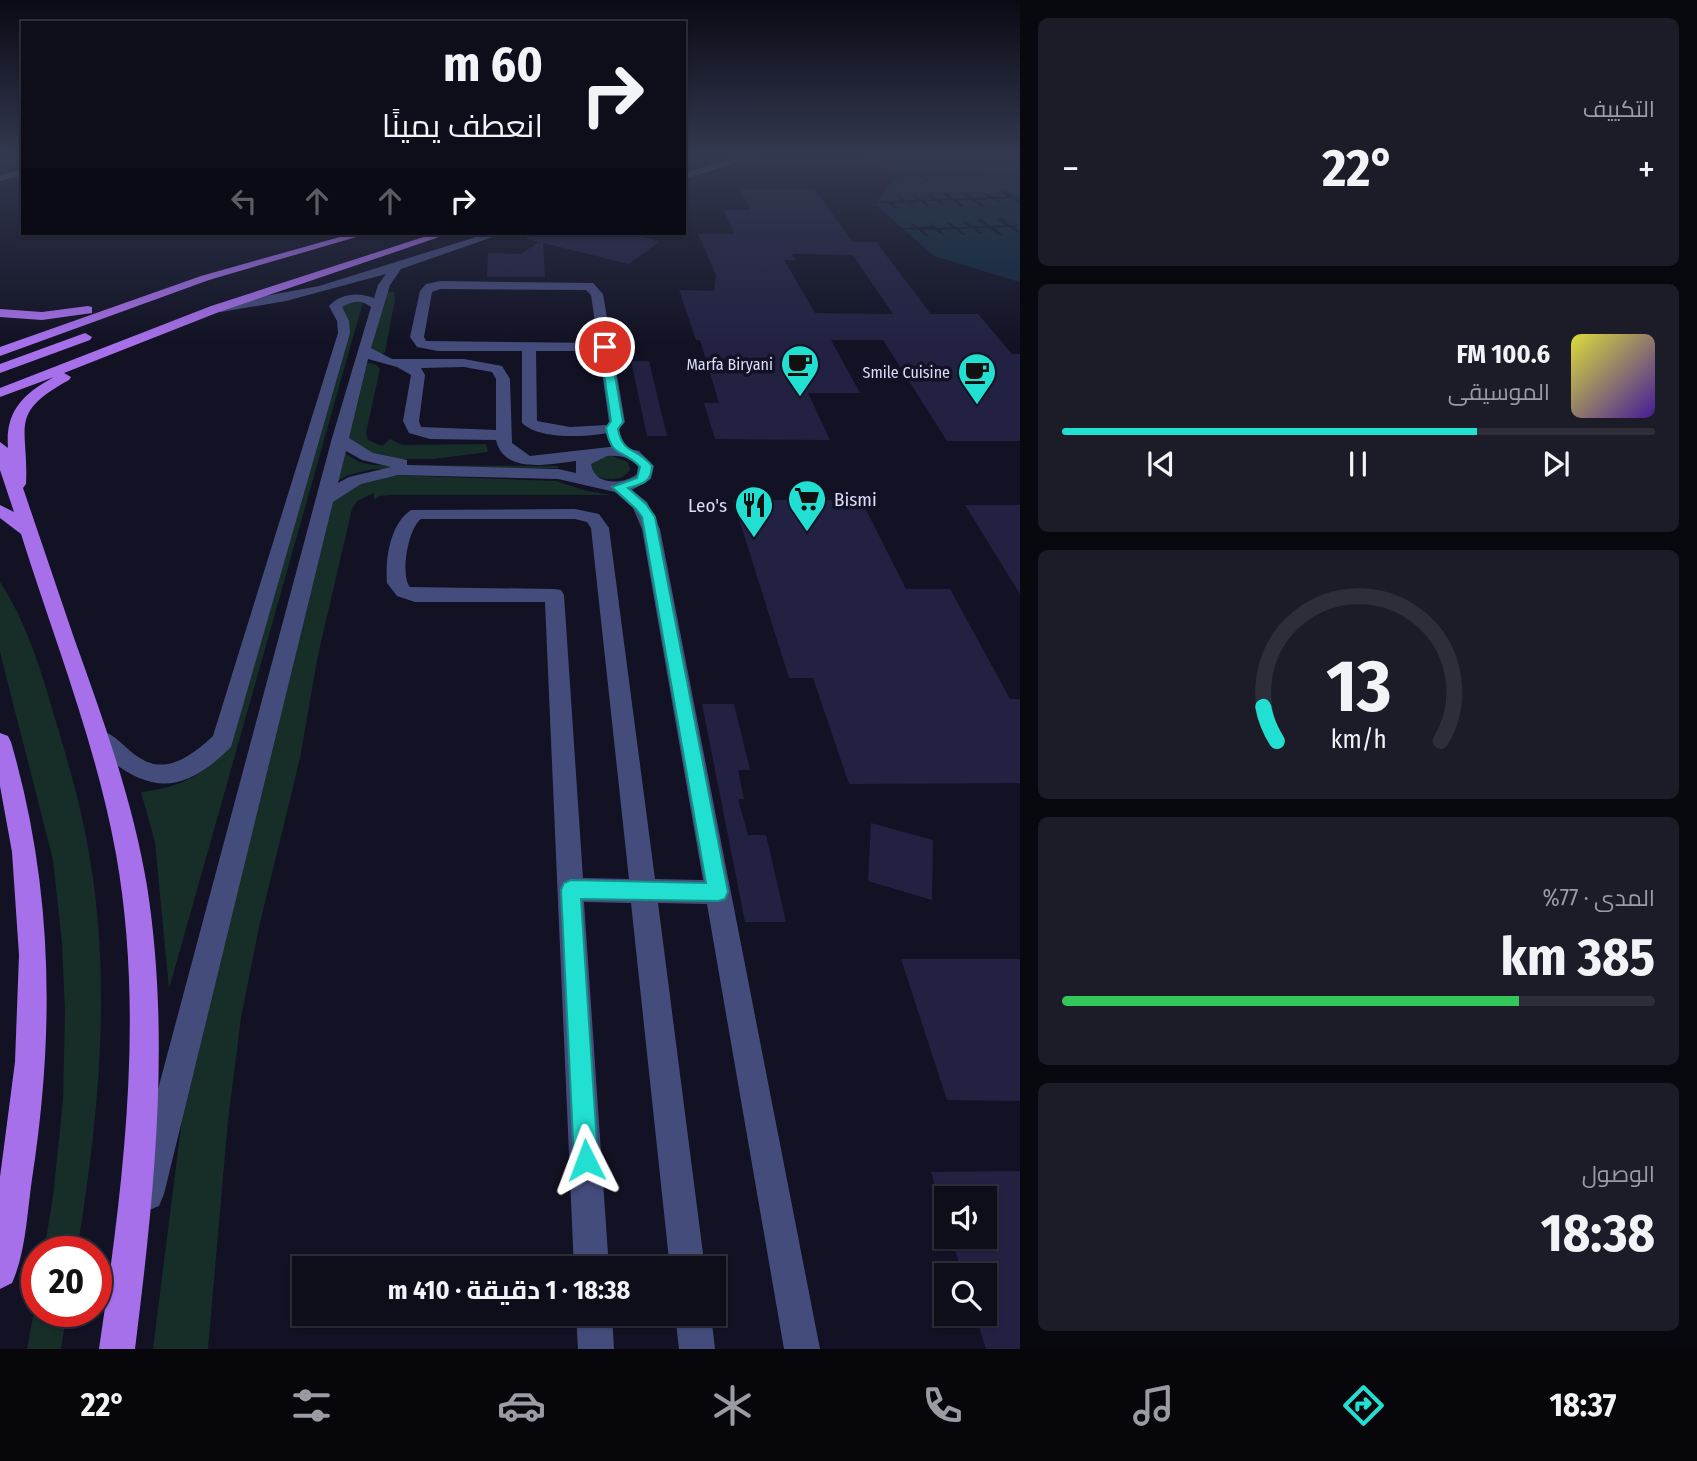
<!DOCTYPE html>
<html lang="ar">
<head>
<meta charset="utf-8">
<style>
  :root { --surface:#0e0e1b; --page:#1c1c28; --text:#f1f3f6; --muted:#9b9ca3; --line:#2e2e3a; --accent:#21dfd1 }
  body { margin:0; font-family:"Fira Sans Condensed",Cairo,sans-serif; background:var(--page); color:var(--text); direction:rtl; height:100vh; display:flex; flex-direction:column; font-size:26px; white-space:nowrap }
  * { box-sizing:border-box; margin:0 }
  p { font-size:23px; color:var(--muted) }
  .icon { flex:none; width:38px; height:38px; fill:none; stroke:currentColor; stroke-width:2; stroke-linecap:round; stroke-linejoin:round }
  .map { position:relative; flex:1; overflow:hidden; direction:ltr }
  .sheet { display:flex; flex-direction:column; gap:18px; padding:18px; background:#08080f; width:677px }
  .sheet>* { flex:none }
  .guide { position:absolute; left:21px; top:21px; width:665px; height:214px; border-radius:0px; box-shadow:0 2px 5px #0004,0 0 0 2px var(--line); direction:rtl; background:#0e0e1b; color:var(--text); overflow:hidden }
  .buttons { position:absolute; left:934px; top:1186px; display:grid; gap:14px }
  .buttons a { display:grid; place-items:center; width:63px; height:63px; border-radius:0px; background:var(--surface); box-shadow:0 2px 5px #0004,0 0 0 2px var(--line); font-size:35px }
  .speed { position:absolute; left:21px; top:1236px; display:flex; gap:14px; font-size:35px; font-weight:700; text-align:center }
  .speed>* { display:grid; place-content:center; width:91px; height:91px; border-radius:50%; background:var(--surface); box-shadow:0 2px 5px #0004,0 0 0 2px var(--line); line-height:1 }
  .speed .limit { border:10px solid #d22; background:#fff; color:#111 }
  .pin { position:absolute; display:grid; place-items:center; width:60px; height:60px; color:#fff; margin:-30px; border:4px solid #fff; border-radius:50%; box-shadow:0 2px 7px #0007 }
  .me { position:absolute; width:77px; margin:-38px; rotate:357deg; stroke-linejoin:round; filter:drop-shadow(0 0 5px #0008) }
  .turn { display:flex; align-items:center; gap:24px; height:147px; padding:0 28px; font-size:32px }
  .turn .icon { width:91px; height:91px; stroke-width:2.5 }
  .turn b { display:block; font-size:49px; line-height:60px }
  .lanes { display:flex; align-items:center; height:66px; padding:0 28px; background:#0003; justify-content:center; gap:35px; direction:ltr }
  .lanes .off { opacity:.35 }
  .big { font-size:52px; font-weight:700; line-height:1.1 }
  .sheet .widget { flex:1; display:flex; flex-direction:column; justify-content:center; gap:10px; min-width:0; padding:0 24px; border-radius:10px; background:var(--page) }
  .sheet .dial { align-items:center; gap:0 }
  .dial svg { height:182px; overflow:visible; fill:none; stroke:var(--line); stroke-width:7; stroke-linecap:round; text-anchor:middle }
  .dial text { fill:var(--text); stroke:none }
  .song { display:flex; align-items:center; gap:21px }
  .cover { width:84px; height:84px; border-radius:10px; background:linear-gradient(135deg,hsl(60 70% 55%),hsl(260 70% 35%)) }
  .played { height:7px; border-radius:4px; background:linear-gradient(90deg,var(--accent) 70%,var(--line) 70%) }
  .keys { display:flex; justify-content:space-around; direction:ltr }
  .heat { display:flex; justify-content:space-between; align-items:center; font-size:38px; direction:ltr }
  .charge { height:10px; border-radius:5px; background:linear-gradient(90deg,#34c759 77%,var(--line) 0) }
  .trip { position:absolute; left:292px; top:1256px; width:434px; height:70px; border-radius:0px; background:var(--surface); box-shadow:0 2px 5px #0004,0 0 0 2px var(--line); font-weight:700; line-height:70px; text-align:center; direction:rtl }
  .tabs { display:flex; height:112px; justify-content:space-around; align-items:center; background:#06060b; color:var(--muted) }
  .tabs .icon { width:49px; height:49px }
  .tabs .selected { color:var(--accent) }
  .tabs b { font-size:32px; color:var(--text) }
  main { display:flex; flex:1; min-height:0 }
  .map>svg:first-child { display:block }
  .green { fill:#162d28 }
  .water { fill:#11293e }
  .pier { fill:#121224 }
  .building { fill:#222142; fill-rule:evenodd }
  .lines { fill:none; stroke-linecap:round; stroke-linejoin:round }
  .minor { fill:#444c7c; fill-rule:evenodd }
  .major { fill:#a770eb; fill-rule:evenodd }
  .route { fill:#21dfd1; stroke:#159188; stroke-width:2 }
  .labels { text-anchor:middle; dominant-baseline:central; stroke-width:7; stroke-linejoin:round; paint-order:stroke }
  .far-poi-label { font-size:16px; fill:#dadcfa; stroke:#121224; text-anchor:end }
  .poi-label { font-size:19px; fill:#dadcfa; stroke:#121224; text-anchor:start }
</style>
</head>
<body>
<main>
<section class="sheet">
<div class="widget"><p>التكييف</p>
<div class="heat"><a>−</a><b class="big">22°</b><a>+</a></div>
</div>
<div class="widget">
<div class="song"><i class="cover"></i><div><b>100.6 FM</b><p>الموسيقى</p></div></div>
<div class="played"></div>
<div class="keys"><svg class="icon" aria-label="previous" viewBox="0 0 24 24"><path d="M18 5L8 12l10 7zM5 5v14"/></svg><svg class="icon" aria-label="pause" viewBox="0 0 24 24"><path d="M8 5v14M16 5v14"/></svg><svg class="icon" aria-label="next" viewBox="0 0 24 24"><path d="M6 5l10 7-10 7zM19 5v14"/></svg></div>
</div>
<div class="widget dial"><svg viewBox="0 0 100 80">
<path d="M14 69A42 42 0 1 1 86 69"/>
<path d="M14 69A42 42 0 0 1 8 54" stroke="#21dfd1"/>
<text x="50" y="56" font-size="32" font-weight="700">13</text>
<text x="50" y="72" font-size="11">km/h</text>
</svg></div>
<div class="widget"><p>المدى · 77%</p><b class="big">385 km</b><div class="charge"></div></div>
<div class="widget"><p>الوصول</p><b class="big">18:38</b></div>
</section>
<div class="map">
<svg width="1020" height="1349" viewBox="0 0 1020 1349">
  <rect width="100%" height="100%" fill="#121224"/>
  <g class="green">
    <polygon points="381,291 394,292 395,299 385,352 380,355 370,353"/>
    <path d="M352 301 363 302 169 989 155 842 141 792C176 788 199 778 223 753L346 333 339 306Z"/>
    <polygon points="361,361 377,365 380,369 366,433 368,440 382,446 390,439 402,445 486,444 488,452 434,459 389,459 353,447 345,428"/>
    <polygon points="341,451 359,462 373,465 558,466 558,468 372,469 346,476 330,486"/>
    <path d="M610 455 628 462 630 470C621 482 606 481 594 475L588 463Z"/>
    <polygon points="391,475 556,481 587,491 611,495 389,495 380,496 374,500 374,493 357,501 352,509 318,655 300,758 259,927 241,1018 228,1120 208,1349 153,1349 183,1111 325,508 344,488"/>
    <path d="M0 582C28 624 43 677 57 725 70 769 83 814 90 859 112 990 98 1122 77 1251H44L53 1197 63 1100 65 1012 62 943 53 860 0 652Z"/>
    <polygon points="37,1296 37,1311 67,1311 61,1349 27,1349"/>
  </g>
  <polygon class="water" points="860,155 1020,155 1020,282 934,256 875,204 899,173 873,165"/>
  <g class="pier">
    <polygon points="857,155 873,165 899,173 899,176 914,175 909,171 917,175 928,175 923,170 926,170 932,175 943,174 938,170 940,170 947,174 957,173 952,169 961,173 972,173 965,168 969,167 989,180 975,174 961,175 968,180 965,181 956,175 942,176 950,181 938,176 924,176 931,182 928,182 920,177 892,178 892,174 870,167"/>
    <polygon points="1004,190 1020,201 1020,204 1011,198 996,199 1004,205 991,199 976,200 985,206 981,207 972,200 957,200 964,206 960,207 952,200 941,201 945,205 942,205 936,201 925,201 929,206 926,206 920,201 910,203 914,208 905,203 894,204 899,209 895,209 889,204 873,202 901,200 897,196 905,200 917,200 913,195 921,200 933,199 928,195 931,195 937,199 949,199 942,193 946,193 954,199 968,198 962,192 973,198 988,197 980,191 993,197 1007,197 1000,191"/>
    <polygon points="1002,218 1011,225 1020,225 1015,227 1020,234 1009,227 994,228 1003,235 999,235 988,228 976,228 983,234 979,234 972,228 960,229 966,235 962,235 955,229 940,230 945,235 942,235 936,230 923,230 928,236 925,236 919,230 899,229 914,227 909,222 919,227 932,226 926,221 937,228 951,227 946,222 949,222 956,227 968,227 962,221 966,221 973,226 984,226 977,219 981,219 990,226 1005,225 997,219"/>
  </g>
  <g class="building">
    <path d="M739 189H814L853 242H876L931 314H978L1012 354H1020V441H947L883 340H831L860 393H808L830 440 715 439 704 403H719L700 340H696L679 290 714 291 716 275 698 234H735L723 210H751ZM792 254 853 255 893 314 815 313 784 260H796Z"/>
    <polygon points="528,233 625,233 660,241 629,264 543,243 545,277 487,277 488,253 521,254 539,242 527,239"/>
    <polygon points="631,361 649,361 667,436 647,436"/>
    <polygon points="733,500 861,500 906,589 950,589 1010,699 1020,699 1020,783 849,784 813,678 789,678"/>
    <polygon points="965,505 1020,505 1020,594"/>
    <polygon points="702,704 734,704 750,770 738,770 744,799 738,799 748,835 766,835 786,922 745,922"/>
    <polygon points="871,823 933,840 932,900 868,881"/>
    <polygon points="901,959 1020,959 1020,1101 947,1100"/>
    <polygon points="1020,1171 1020,1349 986,1349 975,1314 985,1314 985,1276 963,1276 951,1237 985,1237 985,1199 939,1199 931,1172"/>
  </g>
  <g class="lines">
    <g class="minor">
      <polygon points="748,155 762,155 684,179 684,173"/>
      <polygon points="23,169 23,175 0,181 0,175"/>
      <path d="M489 233H504L401 269 390 285 371 348 392 359H464L502 366 510 379 512 443 530 456 618 446 639 451 654 466 651 479 632 490 647 502 660 529 820 1349H784L707 904 658 903 705 1269H670L631 903 584 902 609 1269H574L545 602H415L397 596 387 583C385 559 390 524 411 510L575 509 599 514 609 528 655 879 703 880 642 529 633 508 615 492 558 479 398 475 361 484 333 502 164 1194 159 1206 147 1211 135 1206 130 1194 332 438 371 307C361 299 352 301 342 307L349 321 350 333 231 747C177 801 143 791 91 744L88 738 91 732C127 720 138 808 213 736L338 333 337 321 329 306C341 293 358 292 374 298L378 285 386 274 286 301 215 313 209 309 215 305 319 286ZM368 359 397 367 411 375 403 421 409 433 430 439 496 440C504 475 550 464 576 461V473L558 469 407 465V460L373 453 349 438ZM464 367 492 372 496 379V430L421 427 419 421 425 375 421 368ZM346 451 362 460 391 467 349 477 338 483ZM607 456C620 455 629 457 638 466L637 474C623 485 594 486 591 464ZM421 519H575L587 522 591 528 629 879 583 878 564 595 561 590 554 589 410 587C400 576 408 528 421 519Z"/>
      <polygon points="654,233 667,233 668,234 663,237"/>
      <path d="M440 281 593 283 603 294 625 422 617 431C594 437 540 441 522 423V351H438L417 347 410 337 420 291 426 284ZM440 289 586 290 591 295 598 343 426 341 424 337 432 292ZM536 351H599L609 422 607 425 570 427 537 421Z"/>
      <polygon points="576,1314 612,1314 614,1349 578,1349"/>
      <polygon points="675,1314 711,1314 715,1349 679,1349"/>
    </g>
    <g class="major">
      <polygon points="684,155 692,155 684,159"/>
      <polygon points="354,233 370,233 209,280 0,356 0,347 201,276"/>
      <path d="M436 233H451L219 312 64 373 71 377 69 380C7 414 29 426 26 484L23 488C40 538 57 588 74 638 103 719 133 801 147 886 171 1039 154 1196 135 1349H99C123 1186 145 1017 116 854 96 744 54 639 21 534L0 518V505L14 512 0 470V442L8 448C5 411 23 394 54 377L0 397V388L211 306Z"/>
      <polygon points="88,306 92,307 92,313 42,320 0,317 0,309 42,312"/>
      <polygon points="85,333 92,337 90,340 0,373 0,364"/>
      <path d="M0 733 8 736 11 742C53 887 55 1030 32 1179 27 1213 26 1252 12 1283L0 1289V1177L15 1062 19 955 12 852 0 786Z"/>
    </g>
  </g>
  <linearGradient id="sky" x2="0" y2="1"><stop stop-color="#0a0a14"/><stop offset="0.45" stop-color="#333950"/><stop offset="1" stop-color="#333950" stop-opacity="0"/></linearGradient>
  <rect width="1020" height="344" fill="url(#sky)"/>
  <path class="route" d="M605 344 610 347 623 422 618 429C623 455 637 447 652 466 651 483 642 484 628 488L646 504 655 517 728 892 725 899 718 901 581 899 598 1160 595 1169 586 1173 577 1169 574 1160 561 890 564 883 571 880 706 883 642 517 636 509 612 487 637 478 640 467C623 448 612 460 606 428L611 421 600 347Z"/>
  <defs>
    <symbol id="cafe-pin" viewBox="-11 -11 22 30"><path d="M0 17L-7.5 6A9.5 9.5 0 1 1 7.5 6Z" fill="#21dfd1" stroke="#121224"/><path d="M-5.5-4.5H6V0H3Q3 3.5 0 3.5H-2.5Q-5.5 3.5-5.5 0ZM3-3.2v2h1.7v-2ZM-6 4.5H4V6H-6Z" fill="#111"/></symbol>
    <symbol id="supermarket-pin" viewBox="-11 -11 22 30"><path d="M0 17L-7.5 6A9.5 9.5 0 1 1 7.5 6Z" fill="#21dfd1" stroke="#121224"/><path d="M-6-5.5h2.5l.6 2H6L4.5 2H-2.5L-4.4-4H-6ZM-1.5 3.2a1.3 1.3 0 1 0 .1 0ZM3 3.2a1.3 1.3 0 1 0 .1 0Z" fill="#111"/></symbol>
    <symbol id="restaurant-pin" viewBox="-11 -11 22 30"><path d="M0 17L-7.5 6A9.5 9.5 0 1 1 7.5 6Z" fill="#21dfd1" stroke="#121224"/><path d="M-5-6h1v4h1v-4h1v4h1v-4h1v5L-1.5 .5V6h-2V.5L-5-1ZM5-6V6H3V1.5H1.5Q1.5-4 5-6Z" fill="#111"/></symbol>
  </defs>
  <g fill-rule="evenodd">
    <use href="#cafe-pin" x="778" y="342" width="44" height="60"/>
    <use href="#cafe-pin" x="955" y="350" width="44" height="60"/>
    <use href="#supermarket-pin" x="785" y="477" width="44" height="60"/>
    <use href="#restaurant-pin" x="732" y="483" width="44" height="60"/>
  </g>
  <g class="labels">
    <g class="far-poi-label">
      <text x="773" y="364">Marfa Biryani</text>
      <text x="950" y="372">Smile Cuisine</text>
    </g>
    <g class="poi-label">
      <text x="834" y="499">Bismi</text>
      <text x="727" y="505" text-anchor="end">Leo's</text>
    </g>
  </g>
</svg>
<div class="buttons">
<a><svg class="icon" aria-label="sound" viewBox="0 0 24 24"><path d="M4 9h4l5-4v14l-5-4H4zM17 9q2 3 0 6"/></svg></a>
<a><svg class="icon" aria-label="search" viewBox="0 0 24 24"><circle cx="10" cy="10" r="6"/><path d="M15 15l6 6"/></svg></a>
</div>
<div class="speed"><div class="limit">20</div></div>
<div class="pin" style="left:605px;top:347px;background:#d93025"><svg class="icon" aria-label="arrive" viewBox="0 0 24 24"><path d="M6 21V4h12l-3 4 3 4H6"/></svg></div>
<svg class="me" style="left:586px;top:1160px" viewBox="-20 -20 40 40"><path d="M0-17L14 15 0 8-14 15z" fill="#21dfd1" stroke="#fff" stroke-width="4"/></svg>
<div class="trip">18:38 · 1 دقيقة · 410 m</div>
<div class="guide">
<div class="turn"><svg class="icon" aria-label="right" viewBox="0 0 24 24"><path d="M7 20v-9h11M14 6l5 5-5 5"/></svg><div><b>60 m</b>انعطف يمينًا</div></div>
<div class="lanes"><svg class="icon off" aria-label="left" viewBox="0 0 24 24"><path d="M17 20v-9H6M10 6l-5 5 5 5"/></svg><svg class="icon off" aria-label="ahead" viewBox="0 0 24 24"><path d="M12 20V5M6 11l6-6 6 6"/></svg><svg class="icon off" aria-label="ahead" viewBox="0 0 24 24"><path d="M12 20V5M6 11l6-6 6 6"/></svg><svg class="icon" aria-label="right" viewBox="0 0 24 24"><path d="M7 20v-9h11M14 6l5 5-5 5"/></svg></div>
</div>
</div>
</main>
<nav class="tabs">
<b>18:37</b>
<svg class="icon selected" aria-label="directions" viewBox="0 0 24 24"><path d="M12 3l9 9-9 9-9-9zM9 14v-3h6M13 9l2 2-2 2"/></svg>
<svg class="icon" aria-label="music" viewBox="0 0 24 24"><path d="M9 18V5l10-2v13"/><circle cx="6" cy="18" r="3"/><circle cx="16" cy="16" r="3"/></svg>
<svg class="icon" aria-label="phone" viewBox="0 0 24 24"><path d="M5 4h4l2 5-3 2q2 4 5 5l2-3 5 2v4C11 20 4 13 5 4z"/></svg>
<svg class="icon" aria-label="climate" viewBox="0 0 24 24"><path d="M12 3v18M4 7l16 10M4 17L20 7"/></svg>
<svg class="icon" aria-label="car" viewBox="0 0 24 24"><path d="M5 17H2v-5l4-1 3-4h7l3 4 3 1v5h-3M9 17h6M6 11h13"/><circle cx="7" cy="17" r="2"/><circle cx="17" cy="17" r="2"/></svg>
<svg class="icon" aria-label="filters" viewBox="0 0 24 24"><path d="M4 7h16M4 17h16"/><circle cx="9" cy="7" r="2"/><circle cx="15" cy="17" r="2"/></svg>
<b>22°</b>
</nav>
</body>
</html>
